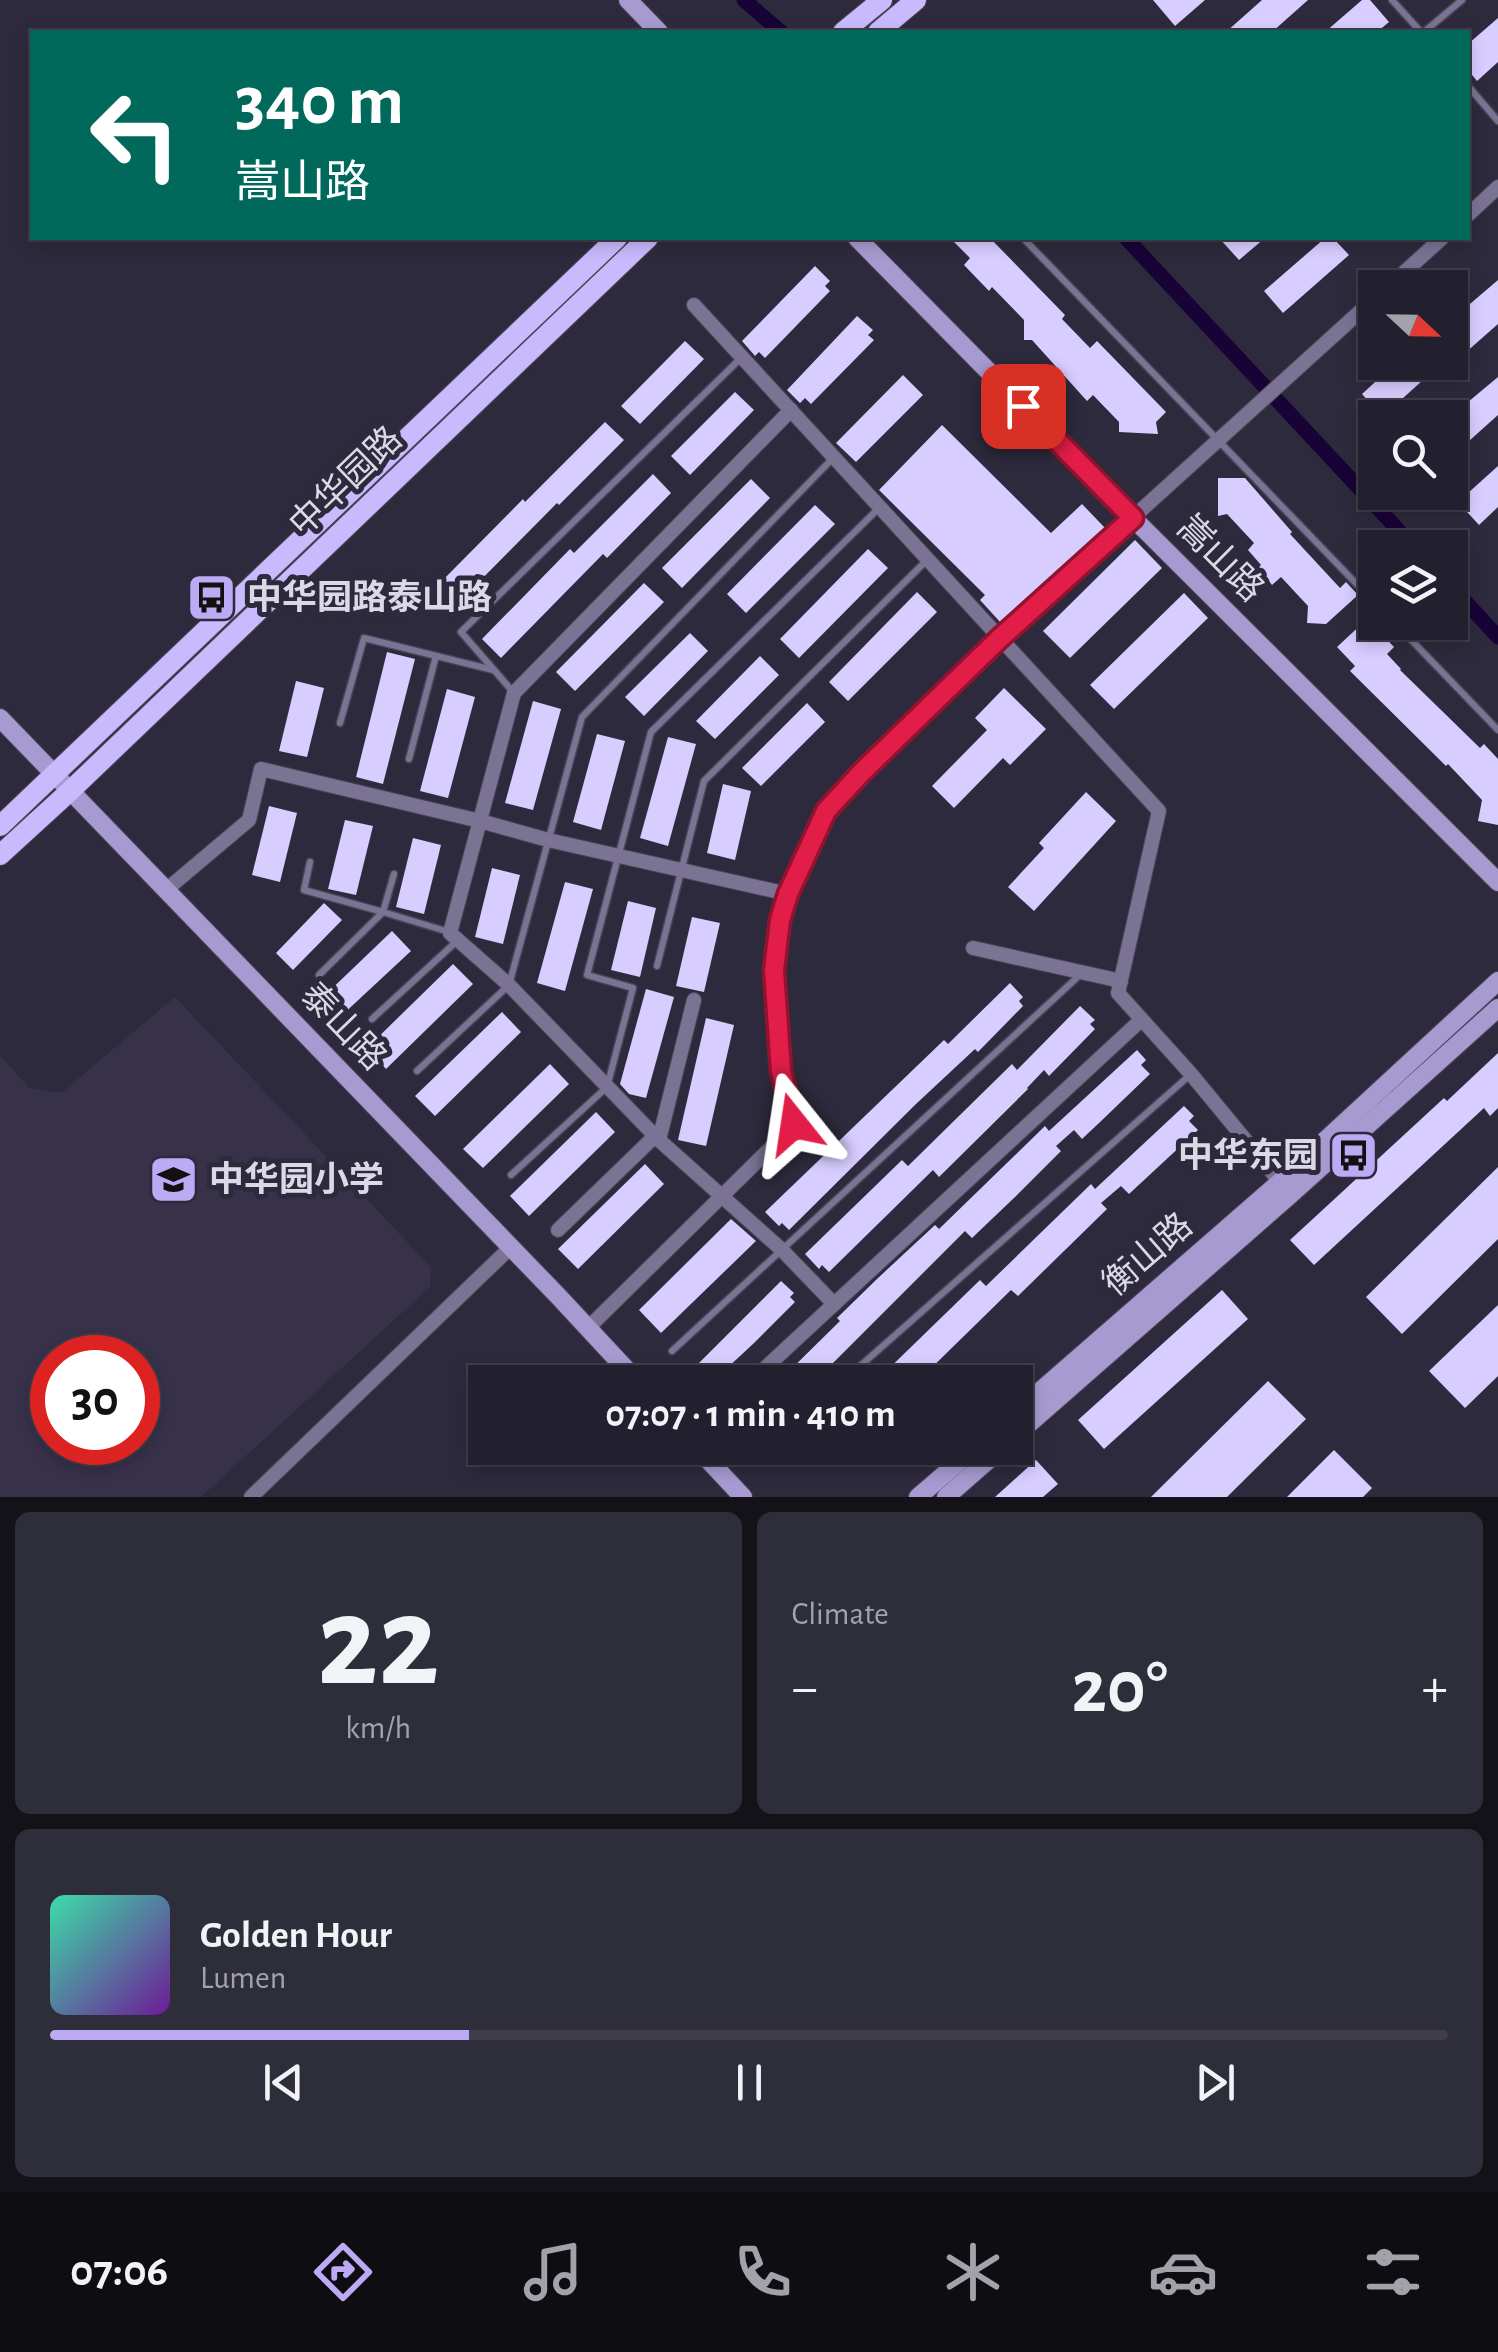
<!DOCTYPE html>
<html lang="en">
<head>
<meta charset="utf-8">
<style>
  :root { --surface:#22202e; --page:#2e2d3a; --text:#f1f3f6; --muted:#a2a3aa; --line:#3f3e4a; --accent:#bcaaf5 }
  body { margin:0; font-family:"Alegreya Sans","Noto Sans SC",sans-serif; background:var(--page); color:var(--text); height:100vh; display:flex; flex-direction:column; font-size:38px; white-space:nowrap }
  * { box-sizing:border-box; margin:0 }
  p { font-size:32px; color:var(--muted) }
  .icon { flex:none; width:55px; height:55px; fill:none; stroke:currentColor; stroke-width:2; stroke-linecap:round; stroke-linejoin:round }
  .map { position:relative; height:1497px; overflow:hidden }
  .sheet { display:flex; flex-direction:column; gap:15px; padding:15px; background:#131219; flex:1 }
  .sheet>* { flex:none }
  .hud { position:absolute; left:30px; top:30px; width:1440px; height:210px; border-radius:0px; box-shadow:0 5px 15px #0003,0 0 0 2px var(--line); background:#00695c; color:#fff; overflow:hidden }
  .needle { width:65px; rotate:112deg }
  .buttons { position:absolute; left:1358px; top:270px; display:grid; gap:20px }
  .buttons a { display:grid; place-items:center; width:110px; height:110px; border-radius:0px; background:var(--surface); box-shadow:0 5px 15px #0003,0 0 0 2px var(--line); font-size:50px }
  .speed { position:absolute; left:30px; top:1335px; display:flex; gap:20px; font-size:50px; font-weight:700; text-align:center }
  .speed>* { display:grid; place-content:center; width:130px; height:130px; border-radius:50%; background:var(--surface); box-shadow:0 5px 15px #0003,0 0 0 2px var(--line); line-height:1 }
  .speed .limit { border:15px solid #d22; background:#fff; color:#111 }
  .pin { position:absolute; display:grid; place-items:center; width:85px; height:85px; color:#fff; margin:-42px; border-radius:20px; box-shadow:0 5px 15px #0006 }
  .me { position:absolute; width:110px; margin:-55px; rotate:345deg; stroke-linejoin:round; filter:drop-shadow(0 0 8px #0008) }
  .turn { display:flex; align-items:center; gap:35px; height:210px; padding:0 40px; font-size:45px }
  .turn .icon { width:130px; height:130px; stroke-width:2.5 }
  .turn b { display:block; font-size:70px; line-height:85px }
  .big { font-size:75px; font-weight:700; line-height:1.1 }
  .sheet .widget { flex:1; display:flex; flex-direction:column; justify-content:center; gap:15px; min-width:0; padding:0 35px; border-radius:15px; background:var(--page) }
  .sheet .dial { align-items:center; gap:0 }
  .dial b { font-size:130px; line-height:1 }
  .song { display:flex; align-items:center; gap:30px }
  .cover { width:120px; height:120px; border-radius:15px; background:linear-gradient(135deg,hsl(160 70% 55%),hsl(280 70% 35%)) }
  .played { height:10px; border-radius:5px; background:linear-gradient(90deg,var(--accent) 30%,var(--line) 30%) }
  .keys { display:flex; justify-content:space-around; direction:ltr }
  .heat { display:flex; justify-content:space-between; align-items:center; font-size:55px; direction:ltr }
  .sheet .tiles { flex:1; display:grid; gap:15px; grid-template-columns:1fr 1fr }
  .widget:last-child { grid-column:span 2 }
  .trip { position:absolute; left:468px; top:1365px; width:565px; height:100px; border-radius:0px; background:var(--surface); box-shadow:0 5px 15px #0003,0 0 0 2px var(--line); font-weight:700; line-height:100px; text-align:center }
  .dock { display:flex; height:160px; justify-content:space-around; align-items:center; background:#0e0d12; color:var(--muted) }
  .dock .icon { width:70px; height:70px }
  .dock .active { color:var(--accent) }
  .dock b { font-size:45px; color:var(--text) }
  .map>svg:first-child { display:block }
  .built { fill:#37314a; fill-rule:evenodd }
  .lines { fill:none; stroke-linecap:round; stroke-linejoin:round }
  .canal { stroke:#180336; stroke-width:15 }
  .building { fill:#d8cdff }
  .lane-casing { stroke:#4a4658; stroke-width:9 }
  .street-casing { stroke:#4a4658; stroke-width:16 }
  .secondary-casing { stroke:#4a4658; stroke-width:20 }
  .primary-casing { stroke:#4a4658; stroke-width:22 }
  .lane { stroke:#7b7394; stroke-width:6 }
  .street { stroke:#7b7394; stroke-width:14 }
  .secondary { stroke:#a79ad0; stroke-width:18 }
  .primary { stroke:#c9b9fd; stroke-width:20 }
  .route-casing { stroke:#92132f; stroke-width:25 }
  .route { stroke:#e11d48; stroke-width:18 }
  .labels { text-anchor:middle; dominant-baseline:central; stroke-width:10; stroke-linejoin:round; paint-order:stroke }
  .street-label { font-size:35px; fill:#dbd9e5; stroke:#2e2a3d }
  .poi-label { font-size:35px; font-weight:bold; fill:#dbd9e5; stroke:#2e2a3d; text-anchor:start }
</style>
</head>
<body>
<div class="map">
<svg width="1498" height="1497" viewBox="0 0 1498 1497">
  <rect width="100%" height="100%" fill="#2e2a3d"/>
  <path class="built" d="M175 997 431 1267 430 1287 201 1497H0V1055L29 1088 61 1093ZM52 1358H138V1442H52Z"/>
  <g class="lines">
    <g class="canal">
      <polyline points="744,0 781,32"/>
      <polyline points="1126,238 1415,548"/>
      <polyline points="1450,585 1498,637"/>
    </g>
  </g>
  <g class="building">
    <polygon points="1153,0 1205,0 1175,26"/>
    <polygon points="1262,0 1308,0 1272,32 1226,32"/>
    <polygon points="1362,0 1370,0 1389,22 1377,32 1325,32"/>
    <polygon points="1498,18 1498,62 1477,81 1468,70 1468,44"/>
    <polygon points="950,238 990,238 1065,315 1062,319 1090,348 1097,341 1166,412 1156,422 1158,434 1119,432 1119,422 1093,395 1087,401 1032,340 1024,340 1024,320 992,287 989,291 964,265 970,258"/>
    <polygon points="1219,238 1265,238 1239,260"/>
    <polygon points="1325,238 1333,238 1349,255 1283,313 1264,291"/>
    <polygon points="815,266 830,281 825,286 830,291 765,358 759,352 755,356 742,341"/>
    <polygon points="1498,280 1498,324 1456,361 1450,355 1450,321"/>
    <polygon points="857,316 873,330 868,335 874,340 811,404 805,398 800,403 787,390"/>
    <polygon points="685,341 704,359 640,424 621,406"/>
    <polygon points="1397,362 1443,362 1382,417 1362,394"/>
    <polygon points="903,375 923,395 856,462 836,443"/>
    <polygon points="1498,377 1498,415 1450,458 1450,417"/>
    <polygon points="735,392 754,410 690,475 671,456"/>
    <polygon points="605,422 624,440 559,505 557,503 453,608 434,589 523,499 525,502"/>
    <polygon points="942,425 1051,533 1082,504 1105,528 1001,623 980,600 985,595 879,490"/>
    <polygon points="1498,466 1498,507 1479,525 1458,502"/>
    <polygon points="653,474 671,493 607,558 603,554 501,658 482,639 570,549 574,553"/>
    <polygon points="1218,478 1245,478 1292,532 1290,534 1340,588 1346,582 1358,595 1326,624 1307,623 1308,606 1281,577 1272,585 1258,568 1261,565 1248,550 1254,543 1227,514 1218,516"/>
    <polygon points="751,479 770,498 682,588 662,568"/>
    <polygon points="815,505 835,524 746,613 727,594"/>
    <polygon points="1135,540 1162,568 1070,658 1043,631"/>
    <polygon points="868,549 888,568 799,658 780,639"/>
    <polygon points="644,583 664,602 575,691 556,672"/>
    <polygon points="917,592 937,612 848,701 829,682"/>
    <polygon points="1184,593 1208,618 1114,709 1090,685"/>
    <polygon points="1367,619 1394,647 1387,654 1401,669 1400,670 1480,748 1484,744 1498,759 1498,825 1478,821 1482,800 1448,764 1446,766 1350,671 1355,666 1337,647"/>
    <polygon points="690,633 708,651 644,716 625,697"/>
    <polygon points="387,652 415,659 383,784 356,777"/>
    <polygon points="760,656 779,675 715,739 696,721"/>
    <polygon points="296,681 324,688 307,757 279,751"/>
    <polygon points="1004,688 1046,729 1010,765 1003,758 954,808 932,786 987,730 975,718"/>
    <polygon points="447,689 475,697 448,798 420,791"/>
    <polygon points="533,701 561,709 533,810 505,803"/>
    <polygon points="807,703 825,722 761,786 742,768"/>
    <polygon points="597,734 625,741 601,830 573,822"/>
    <polygon points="668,737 696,744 668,846 640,838"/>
    <polygon points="723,784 751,791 735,860 707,853"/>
    <polygon points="1086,792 1116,821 1034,911 1008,887 1044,848 1039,843"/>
    <polygon points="269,806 297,813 280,882 252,875"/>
    <polygon points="345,820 373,826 356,895 328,889"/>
    <polygon points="413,838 441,845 424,914 396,907"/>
    <polygon points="492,868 520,875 503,944 475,937"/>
    <polygon points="565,882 593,889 565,991 537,983"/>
    <polygon points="628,901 656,908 640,977 611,970"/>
    <polygon points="324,903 342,920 293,970 276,953"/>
    <polygon points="692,917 720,923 704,992 676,986"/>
    <polygon points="392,931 411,951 339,1018 321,999"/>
    <polygon points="453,964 473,984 386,1069 367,1048"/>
    <polygon points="1010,983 1023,997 1019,1001 1023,1006 978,1052 975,1049 916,1104 789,1230 782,1223 779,1226 765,1212 944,1040 948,1044"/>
    <polygon points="646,989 674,997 646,1098 629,1094 620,1084"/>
    <polygon points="1080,1006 1095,1020 1090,1024 1095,1029 1049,1076 1044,1070 1027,1088 1028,1089 939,1177 933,1170 829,1272 822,1265 819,1269 805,1254 902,1160 908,1166 1012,1064 1017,1070"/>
    <polygon points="502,1012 521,1032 435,1116 415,1096"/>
    <polygon points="706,1018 734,1025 706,1146 678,1140"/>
    <polygon points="1137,1050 1146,1060 1141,1065 1150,1074 1099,1123 1082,1139 1074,1130 1056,1146 1061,1151 1015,1197 972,1238 965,1231 814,1382 778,1382 840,1321 837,1318 878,1278 935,1225 939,1229 1045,1126 1049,1131"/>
    <polygon points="1498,1053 1498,1108 1490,1116 1484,1108 1314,1265 1290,1240 1444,1098 1447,1101"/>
    <polygon points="550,1064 569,1084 483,1168 463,1149"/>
    <polygon points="1184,1106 1194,1116 1189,1121 1198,1130 1129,1194 1121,1186 1101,1203 1107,1209 1018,1296 1011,1290 917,1382 875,1382 980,1280 986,1286 1091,1184 1095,1189"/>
    <polygon points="596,1112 615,1132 529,1216 510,1196"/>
    <polygon points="645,1164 664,1184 578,1269 558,1249"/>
    <polygon points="1498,1167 1498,1239 1402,1334 1366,1297"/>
    <polygon points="731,1219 756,1241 661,1333 639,1310"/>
    <polygon points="781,1281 794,1293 790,1297 795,1302 753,1344 712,1382 680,1382"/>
    <polygon points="1222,1290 1248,1319 1104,1449 1078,1420"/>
    <polygon points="1498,1305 1498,1376 1465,1408 1429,1371"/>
    <polygon points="1268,1381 1306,1419 1227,1497 1151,1497"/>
    <polygon points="1334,1450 1372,1488 1363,1497 1287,1497"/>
    <polygon points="1036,1460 1058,1484 1043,1497 995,1497"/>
  </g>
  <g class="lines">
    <defs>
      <g id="lane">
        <polyline points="1392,0 1421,32"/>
        <polyline points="1424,32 1462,0"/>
        <polyline points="1468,86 1498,121"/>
        <polyline points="1023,238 1375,603"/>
        <polyline points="1394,622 1498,730"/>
        <polyline points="514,693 461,632 741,358"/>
        <polyline points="340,723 364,638 493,670"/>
        <polyline points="409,759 436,656"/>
        <polyline points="310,862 304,890 383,912 319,975"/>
        <polyline points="394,874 383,912 449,932"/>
        <polyline points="657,966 704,781 927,560"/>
        <polyline points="372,1019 457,941"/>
        <polyline points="417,1071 509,985 582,717 833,458"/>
        <polyline points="511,1175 607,1087 633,988 587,975 651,732 879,508"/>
        <polyline points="672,1351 1082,973"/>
        <polyline points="842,1382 1190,1075"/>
      </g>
      <g id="street">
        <polyline points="1468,215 1498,187"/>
        <polyline points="1387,288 1442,238"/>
        <polyline points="694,305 1159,811 1118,993 1191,1074 1280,1182"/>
        <polyline points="791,410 514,693 450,933 509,985 659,1140 782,1250 834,1304"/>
        <polyline points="166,890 249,820 261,769 480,821 548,840 788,894"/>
        <polyline points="973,948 1121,981"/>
        <polyline points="659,1140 694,1000"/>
        <polyline points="558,1230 655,1136"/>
        <polyline points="588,1328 795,1124 781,1071 774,971 780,920 788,894 826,811 861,773 1000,638 1375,298"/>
        <polyline points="750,1382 1141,1020"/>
        <polyline points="251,1497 511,1247"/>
      </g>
      <g id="secondary">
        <polyline points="628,0 659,32"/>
        <polyline points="857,238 1133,518 1498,882"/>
        <polyline points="0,718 559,1297 638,1382"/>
        <polyline points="1015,1413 1280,1182 1498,981"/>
        <polyline points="1015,1436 1290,1195 1498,1008"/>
        <polyline points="697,1448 743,1497"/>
        <polyline points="918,1497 975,1448"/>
        <polyline points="946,1497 1002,1448"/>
      </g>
      <g id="primary">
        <polyline points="843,32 882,0"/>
        <polyline points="878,32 916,0"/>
        <polyline points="0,826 617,238"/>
        <polyline points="0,855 70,791 648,238"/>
      </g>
    </defs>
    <use href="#lane" class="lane-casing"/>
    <use href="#street" class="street-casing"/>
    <use href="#secondary" class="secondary-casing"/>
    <use href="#primary" class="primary-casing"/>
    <use href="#lane" class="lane"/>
    <use href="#street" class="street"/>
    <use href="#secondary" class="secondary"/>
    <use href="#primary" class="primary"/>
  </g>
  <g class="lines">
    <defs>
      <polyline id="route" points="794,1124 781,1071 774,970 780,920 788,894 826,811 861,773 1000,638 1133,518 1023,406"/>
    </defs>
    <use href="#route" class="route-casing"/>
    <use href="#route" class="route"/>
  </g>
  <defs>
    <symbol id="bus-square" viewBox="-11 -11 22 22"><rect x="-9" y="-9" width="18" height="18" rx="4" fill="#bcaaf5" stroke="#2e2a3d"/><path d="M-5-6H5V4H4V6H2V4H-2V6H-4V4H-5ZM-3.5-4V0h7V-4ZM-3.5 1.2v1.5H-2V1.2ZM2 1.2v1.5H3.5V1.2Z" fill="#111"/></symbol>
    <symbol id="school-square" viewBox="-11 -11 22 22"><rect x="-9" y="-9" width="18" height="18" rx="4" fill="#bcaaf5" stroke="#2e2a3d"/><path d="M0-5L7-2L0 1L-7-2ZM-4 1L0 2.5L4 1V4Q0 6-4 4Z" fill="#111"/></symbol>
  </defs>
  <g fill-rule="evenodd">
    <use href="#bus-square" x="184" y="570" width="55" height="55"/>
    <use href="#bus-square" x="1326" y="1128" width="55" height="55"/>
    <use href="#school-square" x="146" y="1152" width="55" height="55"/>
  </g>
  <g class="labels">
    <g class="street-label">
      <text transform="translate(346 482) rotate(-44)">中华园路</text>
      <text transform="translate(1220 559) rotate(45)">嵩山路</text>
      <text transform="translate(343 1027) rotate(46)">泰山路</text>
      <text transform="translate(1148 1255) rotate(-41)">衡山路</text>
    </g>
    <g class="poi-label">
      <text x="247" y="598">中华园路泰山路</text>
      <text x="1318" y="1156" text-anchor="end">中华东园</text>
      <text x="209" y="1180">中华园小学</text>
    </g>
  </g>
</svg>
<div class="buttons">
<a><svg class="needle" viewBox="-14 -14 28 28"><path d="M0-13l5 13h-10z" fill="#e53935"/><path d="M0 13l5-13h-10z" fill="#a2a3aa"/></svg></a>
<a><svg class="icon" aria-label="search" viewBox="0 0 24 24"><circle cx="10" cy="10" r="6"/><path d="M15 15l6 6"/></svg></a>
<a><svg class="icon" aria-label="layers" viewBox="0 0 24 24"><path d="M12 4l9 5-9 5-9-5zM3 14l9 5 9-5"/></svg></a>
</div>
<div class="speed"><div class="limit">30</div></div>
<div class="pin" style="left:1023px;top:406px;background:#d93025"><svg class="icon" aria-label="arrive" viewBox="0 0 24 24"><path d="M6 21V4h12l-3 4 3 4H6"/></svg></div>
<svg class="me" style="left:794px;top:1124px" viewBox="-20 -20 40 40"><path d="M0-17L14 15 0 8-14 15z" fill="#e11d48" stroke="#fff" stroke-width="4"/></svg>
<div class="trip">07:07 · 1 min · 410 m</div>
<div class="hud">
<div class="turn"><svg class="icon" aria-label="left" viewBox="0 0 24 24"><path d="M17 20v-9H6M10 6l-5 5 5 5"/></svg><div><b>340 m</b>嵩山路</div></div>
</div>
</div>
<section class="sheet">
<div class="tiles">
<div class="widget dial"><b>22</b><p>km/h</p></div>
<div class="widget"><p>Climate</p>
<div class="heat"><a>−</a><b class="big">20°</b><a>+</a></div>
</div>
<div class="widget">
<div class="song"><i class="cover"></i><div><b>Golden Hour</b><p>Lumen</p></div></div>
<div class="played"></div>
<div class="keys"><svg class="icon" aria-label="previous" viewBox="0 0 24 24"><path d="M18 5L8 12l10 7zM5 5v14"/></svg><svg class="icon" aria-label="pause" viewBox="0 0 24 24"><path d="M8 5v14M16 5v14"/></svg><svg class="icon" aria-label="next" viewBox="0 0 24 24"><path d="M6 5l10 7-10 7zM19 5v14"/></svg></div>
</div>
</div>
</section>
<nav class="dock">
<b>07:06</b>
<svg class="icon active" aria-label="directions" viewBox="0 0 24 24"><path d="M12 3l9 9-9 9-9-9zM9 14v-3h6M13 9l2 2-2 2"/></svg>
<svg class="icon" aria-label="music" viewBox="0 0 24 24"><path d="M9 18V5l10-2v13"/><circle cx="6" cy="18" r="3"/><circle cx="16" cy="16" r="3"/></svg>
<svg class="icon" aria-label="phone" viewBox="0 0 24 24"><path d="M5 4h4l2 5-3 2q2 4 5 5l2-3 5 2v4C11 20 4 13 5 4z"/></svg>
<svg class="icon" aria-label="climate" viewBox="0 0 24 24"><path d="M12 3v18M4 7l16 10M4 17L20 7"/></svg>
<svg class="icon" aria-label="car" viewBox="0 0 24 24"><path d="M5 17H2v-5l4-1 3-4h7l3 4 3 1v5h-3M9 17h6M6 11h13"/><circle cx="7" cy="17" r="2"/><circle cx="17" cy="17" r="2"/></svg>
<svg class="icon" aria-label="filters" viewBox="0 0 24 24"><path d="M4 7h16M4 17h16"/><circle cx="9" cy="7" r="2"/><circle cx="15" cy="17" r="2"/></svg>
</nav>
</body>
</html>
